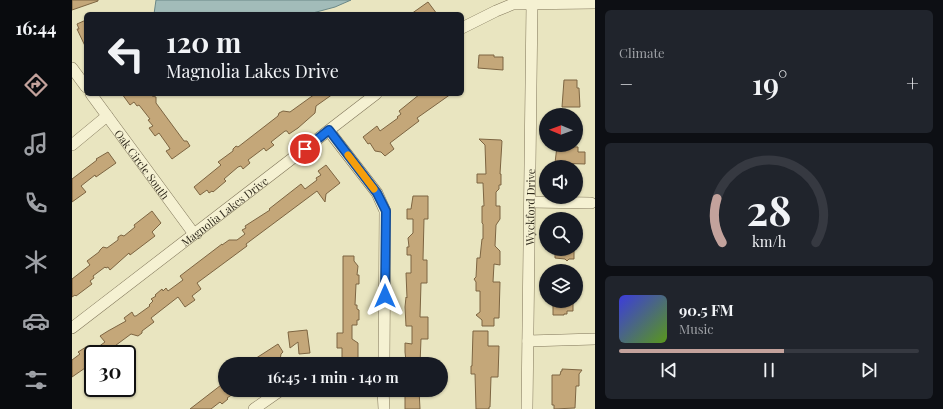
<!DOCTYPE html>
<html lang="en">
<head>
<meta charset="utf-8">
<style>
  :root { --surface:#171b24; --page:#20242c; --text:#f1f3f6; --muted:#9ea1a6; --line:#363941; --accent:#c3a29c }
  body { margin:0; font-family:"Playfair Display",serif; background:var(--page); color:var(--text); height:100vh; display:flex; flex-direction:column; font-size:15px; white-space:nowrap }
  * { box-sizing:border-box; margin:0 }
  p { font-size:13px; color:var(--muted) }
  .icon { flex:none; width:22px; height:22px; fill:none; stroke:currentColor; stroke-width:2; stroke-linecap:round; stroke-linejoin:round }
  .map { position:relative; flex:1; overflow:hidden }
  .drawer { display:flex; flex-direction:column; gap:10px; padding:10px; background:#0d0f14; width:348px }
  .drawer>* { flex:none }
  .top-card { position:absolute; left:12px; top:12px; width:380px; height:84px; border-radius:6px; box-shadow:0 1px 3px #0004; background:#171b24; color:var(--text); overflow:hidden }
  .needle { width:26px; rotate:271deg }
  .tools { position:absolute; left:467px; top:108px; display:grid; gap:8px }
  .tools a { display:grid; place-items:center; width:44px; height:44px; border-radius:50%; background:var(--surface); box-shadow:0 1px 3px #0004; font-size:20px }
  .speed { position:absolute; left:12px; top:345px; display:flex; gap:8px; font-size:20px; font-weight:700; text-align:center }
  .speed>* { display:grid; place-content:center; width:52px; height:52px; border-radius:50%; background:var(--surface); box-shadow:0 1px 3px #0004; line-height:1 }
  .speed .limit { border:2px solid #111; border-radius:6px; background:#fff; color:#111 }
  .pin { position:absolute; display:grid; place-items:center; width:34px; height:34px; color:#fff; margin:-17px; border:2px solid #fff; border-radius:50%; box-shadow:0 1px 4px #0007 }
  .me { position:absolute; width:44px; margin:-22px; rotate:0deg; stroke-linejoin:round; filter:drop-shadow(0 0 3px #0008) }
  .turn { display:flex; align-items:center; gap:14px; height:84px; padding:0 16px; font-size:18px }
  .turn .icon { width:52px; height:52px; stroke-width:2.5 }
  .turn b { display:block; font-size:28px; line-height:34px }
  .big { font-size:30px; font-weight:600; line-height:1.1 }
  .drawer .card { flex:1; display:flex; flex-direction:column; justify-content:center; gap:6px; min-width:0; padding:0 14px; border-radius:6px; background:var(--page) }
  .drawer .dial { align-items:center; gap:0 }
  .dial svg { height:104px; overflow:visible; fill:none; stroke:var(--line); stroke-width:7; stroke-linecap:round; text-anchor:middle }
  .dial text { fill:var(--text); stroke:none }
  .song { display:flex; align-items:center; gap:12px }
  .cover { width:48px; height:48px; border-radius:6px; background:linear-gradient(135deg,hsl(240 70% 55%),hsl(90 70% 35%)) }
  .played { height:4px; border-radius:2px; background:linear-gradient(90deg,var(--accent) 55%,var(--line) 55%) }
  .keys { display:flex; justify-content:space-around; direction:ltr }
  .heat { display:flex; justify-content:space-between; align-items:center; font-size:22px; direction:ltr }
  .trip { position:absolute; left:146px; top:357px; width:230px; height:40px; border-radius:20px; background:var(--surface); box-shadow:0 1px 3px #0004; font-weight:600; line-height:40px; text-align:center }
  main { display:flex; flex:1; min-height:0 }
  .menu { display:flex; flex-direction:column; width:72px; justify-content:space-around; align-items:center; background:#090b0e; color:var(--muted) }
  .menu .icon { width:28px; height:28px }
  .menu .selected { color:var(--accent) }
  .menu b { font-size:18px; color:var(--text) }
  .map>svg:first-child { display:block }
  .water { fill:#a2bcb9; stroke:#6b8887 }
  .building { fill:#c4a779; stroke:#7d6542 }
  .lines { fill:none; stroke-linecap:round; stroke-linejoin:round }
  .street-casing { stroke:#80765a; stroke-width:12 }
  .street { stroke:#f5f1d2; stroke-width:11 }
  .route-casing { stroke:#114b97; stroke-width:10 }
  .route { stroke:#1a73e8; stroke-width:7 }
  .slow { stroke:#f59e0b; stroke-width:7 }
  .labels { text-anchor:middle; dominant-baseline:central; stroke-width:4; stroke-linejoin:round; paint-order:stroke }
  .street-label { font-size:11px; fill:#312b1d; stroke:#f1eecf }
</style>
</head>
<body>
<main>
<nav class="menu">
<b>16:44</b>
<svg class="icon selected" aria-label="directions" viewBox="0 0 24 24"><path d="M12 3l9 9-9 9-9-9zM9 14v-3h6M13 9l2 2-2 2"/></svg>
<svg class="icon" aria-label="music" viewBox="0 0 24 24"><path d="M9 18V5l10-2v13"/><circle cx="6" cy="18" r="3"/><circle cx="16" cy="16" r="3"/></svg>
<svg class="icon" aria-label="phone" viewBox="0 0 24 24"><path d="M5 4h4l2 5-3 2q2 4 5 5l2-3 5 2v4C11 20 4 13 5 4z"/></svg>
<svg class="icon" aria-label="climate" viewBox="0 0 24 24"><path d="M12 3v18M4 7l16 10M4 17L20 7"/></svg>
<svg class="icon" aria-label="car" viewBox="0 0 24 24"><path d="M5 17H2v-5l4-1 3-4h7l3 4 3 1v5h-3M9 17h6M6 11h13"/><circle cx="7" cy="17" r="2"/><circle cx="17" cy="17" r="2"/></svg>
<svg class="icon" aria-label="filters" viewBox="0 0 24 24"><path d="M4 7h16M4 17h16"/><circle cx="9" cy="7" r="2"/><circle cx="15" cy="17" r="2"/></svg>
</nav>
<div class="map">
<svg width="523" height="409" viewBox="0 0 523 409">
  <rect width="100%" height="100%" fill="#e9e5c0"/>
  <polygon class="water" points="84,0 279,0 263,7 237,14 82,14"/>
  <g class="building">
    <polygon points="0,0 26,0 26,1 0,10"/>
    <polygon points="356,2 365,14 339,14"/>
    <polygon points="14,20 14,48 5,29 7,29 5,24"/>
    <polygon points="407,55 422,55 422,57 431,57 431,70 406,68"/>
    <polygon points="492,80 505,80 505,88 507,88 508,107 490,107"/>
    <polygon points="50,94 79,94 80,96 84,97 84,103 112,141 115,141 118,146 100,159 94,151 98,149 97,147 87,133 83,136 77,128 81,126 76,120 78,119 67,105 65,106 62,102 58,105"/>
    <polygon points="243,94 261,94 244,106 243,113 226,128 217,134 215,131 213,131 199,142 202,145 194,151 192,148 176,160 178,163 171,169 169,166 166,167 152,179 154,181 141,192 140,191 137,193 135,190 128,195 122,187 149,165 146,162 161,151 161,149 164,146 166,147 206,116 207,113 211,111 218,112"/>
    <polygon points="348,94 379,94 345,118 347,121 318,143 322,149 313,156 309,152 303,151 298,143 296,144 291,137 305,126 308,131 326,118 325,117 329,114 327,111"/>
    <polygon points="407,139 429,140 430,141 428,174 429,174 429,185 427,185 427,189 424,192 424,206 428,206 428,219 424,225 423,246 428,251 428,265 422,264 421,282 428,282 427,318 422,318 422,326 410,326 410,320 404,315 408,312 408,291 404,291 404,282 402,279 404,277 405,258 408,258 409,248 410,239 411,239 411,224 410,223 410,206 412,206 411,183 405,183 405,174 414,174 413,145"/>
    <polygon points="485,146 506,147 506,152 513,152 513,164 483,163"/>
    <polygon points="36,152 44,163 24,177 23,175 9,186 14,192 0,202 0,179 25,160 24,159"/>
    <polygon points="254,165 268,183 254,194 253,202 245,191 174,244 175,246 125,283 129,289 120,296 123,300 113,307 106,297 79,318 82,322 70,331 70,333 66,336 59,334 32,354 21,354 21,373 16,366 0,377 0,360 8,354 6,352 14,347 18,353 33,342 28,336 36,331 54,321 52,318 60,312 62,316 64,316 78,306 77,305 81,301 79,299 84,296 83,295 90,289 91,291 94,288 96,291 111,280 108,276 150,244 150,245 157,240 165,240 173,234 170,230 174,228 173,226 198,210 197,209 229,184 233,189 245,180 244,178 249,175 246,171"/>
    <polygon points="341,196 356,196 356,219 352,219 351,260 355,260 355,283 349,283 348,317 356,317 356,339 349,339 348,364 337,364 334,361 333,352 333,343 340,344 340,326 334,326 333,307 334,297 335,298 334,273 339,273 339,255 335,255 335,247 337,247 336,238 341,233 341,219 335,219 335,209 339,209"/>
    <polygon points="80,211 89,223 80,232 83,236 58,255 57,253 38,270 36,267 34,268 33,267 21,276 22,278 18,281 20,284 4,296 3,295 0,297 0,279 18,265 15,261 27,252 28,250 31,247 35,248 46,240 46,237 49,235 52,236 63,227 62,225"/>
    <polygon points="483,249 502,249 502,259 497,259 495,261 493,259 483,258"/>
    <polygon points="271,256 282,256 282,261 286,266 285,275 287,275 287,284 284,284 283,305 285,305 285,309 287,310 287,320 285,320 285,325 280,325 280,339 286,343 286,361 270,361 270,348 265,348 265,333 271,333"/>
    <polygon points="481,301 501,301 501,311 495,311 495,314 492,314 492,315 481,315"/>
    <polygon points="235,330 238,353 227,354 226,342 218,348 216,332"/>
    <polygon points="401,331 416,331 416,346 427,346 426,377 419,377 418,407 417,407 417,409 404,409 403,374 399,374 399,366 400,366"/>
    <polygon points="206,344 211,352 209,354 208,360 202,364 175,364"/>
    <polygon points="490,369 510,370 507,374 507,386 504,386 503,408 482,409 482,405 480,405 480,375 488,375 489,371 490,371"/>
    <polygon points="153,382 153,390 167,390 155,398 156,399 150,404 148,402 139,409 118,409"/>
    <polygon points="333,390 347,390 348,409 333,409"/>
  </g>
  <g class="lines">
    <defs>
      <g id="street">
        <polyline points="390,28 424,11 441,4 523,3"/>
        <polyline points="0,68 14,87"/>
        <path id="s1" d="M19 94 122 234"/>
        <polyline points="257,131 305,193 313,211 312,364"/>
        <polyline points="0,145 35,116"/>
        <polyline points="458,202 519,203"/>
        <path id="s2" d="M0 328 304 94"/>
        <polyline points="456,341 523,339"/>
        <polyline points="311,390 312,409"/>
        <polyline points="182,409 209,390"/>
        <path id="s3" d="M455 409 460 4"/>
      </g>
    </defs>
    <use href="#street" class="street-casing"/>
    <use href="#street" class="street"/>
  </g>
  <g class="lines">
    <defs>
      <polyline id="route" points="233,149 257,130 305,193 314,211 313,296"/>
    </defs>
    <use href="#route" class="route-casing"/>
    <use href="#route" class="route"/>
    <polyline class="slow" points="276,155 302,189"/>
  </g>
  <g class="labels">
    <g class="street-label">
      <text stroke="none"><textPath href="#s1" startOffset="87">Oak Circle South</textPath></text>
      <text stroke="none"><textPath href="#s3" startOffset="202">Wyckford Drive</textPath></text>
      <text stroke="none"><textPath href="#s2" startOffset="192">Magnolia Lakes Drive</textPath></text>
    </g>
  </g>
</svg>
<div class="tools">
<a><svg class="needle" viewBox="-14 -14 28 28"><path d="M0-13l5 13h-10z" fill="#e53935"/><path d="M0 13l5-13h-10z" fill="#9ea1a6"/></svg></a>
<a><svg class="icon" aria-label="sound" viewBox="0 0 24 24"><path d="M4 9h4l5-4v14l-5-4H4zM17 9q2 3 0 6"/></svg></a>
<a><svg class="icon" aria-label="search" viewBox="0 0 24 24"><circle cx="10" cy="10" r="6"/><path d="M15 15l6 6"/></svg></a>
<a><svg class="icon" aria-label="layers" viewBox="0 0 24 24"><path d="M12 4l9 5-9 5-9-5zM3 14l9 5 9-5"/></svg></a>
</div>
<div class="speed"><div class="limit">30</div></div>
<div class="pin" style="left:233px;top:149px;background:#d93025"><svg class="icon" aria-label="arrive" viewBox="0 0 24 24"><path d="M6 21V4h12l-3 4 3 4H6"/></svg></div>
<svg class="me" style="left:313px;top:296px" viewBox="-20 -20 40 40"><path d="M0-17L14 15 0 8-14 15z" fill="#1a73e8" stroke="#fff" stroke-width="4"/></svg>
<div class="trip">16:45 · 1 min · 140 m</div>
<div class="top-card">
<div class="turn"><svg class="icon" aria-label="left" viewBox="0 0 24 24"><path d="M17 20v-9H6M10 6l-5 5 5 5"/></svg><div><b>120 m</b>Magnolia Lakes Drive</div></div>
</div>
</div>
<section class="drawer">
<div class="card"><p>Climate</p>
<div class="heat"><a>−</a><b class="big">19°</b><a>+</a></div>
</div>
<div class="card dial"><svg viewBox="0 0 100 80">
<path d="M14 69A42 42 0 1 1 86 69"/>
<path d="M14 69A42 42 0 0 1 10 35" stroke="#c3a29c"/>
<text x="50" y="56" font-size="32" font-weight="700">28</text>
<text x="50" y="72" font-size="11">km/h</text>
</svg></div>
<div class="card">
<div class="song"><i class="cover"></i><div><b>90.5 FM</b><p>Music</p></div></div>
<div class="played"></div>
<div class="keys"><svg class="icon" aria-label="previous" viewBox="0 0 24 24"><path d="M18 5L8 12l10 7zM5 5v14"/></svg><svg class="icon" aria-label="pause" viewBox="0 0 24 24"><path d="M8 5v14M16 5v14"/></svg><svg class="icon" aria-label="next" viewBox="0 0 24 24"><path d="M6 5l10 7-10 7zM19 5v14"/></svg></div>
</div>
</section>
</main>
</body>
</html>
